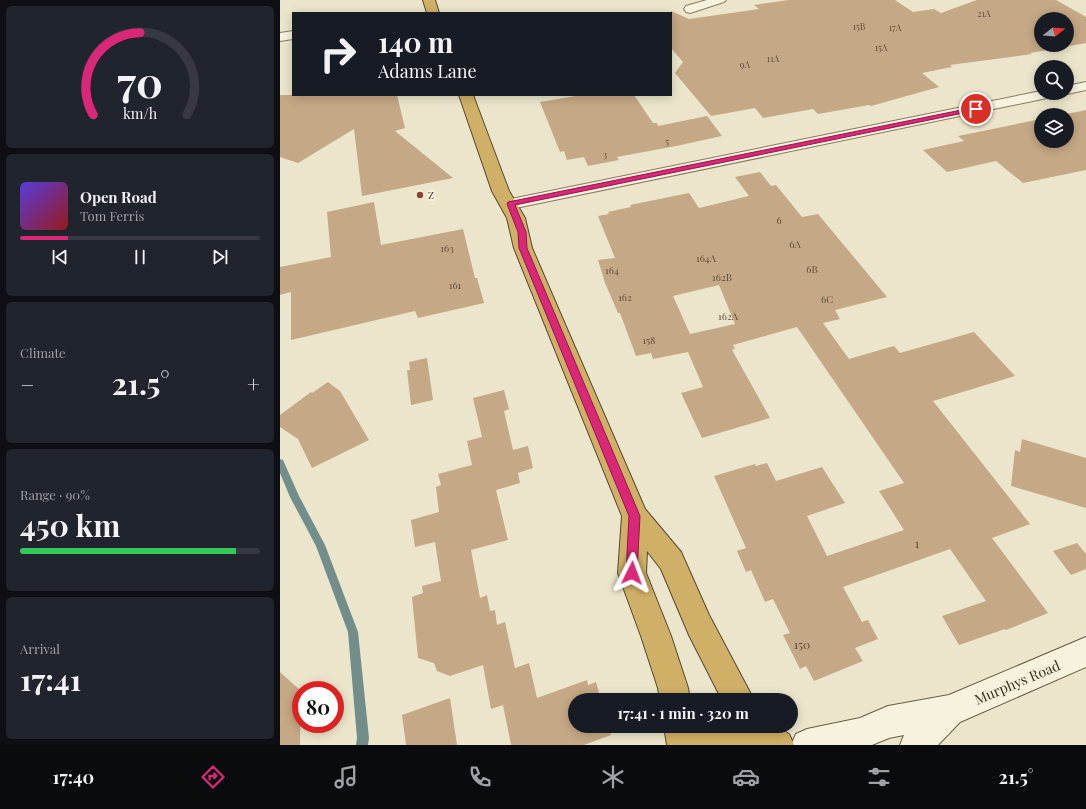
<!DOCTYPE html>
<html lang="en">
<head>
<meta charset="utf-8">
<style>
  :root { --surface:#171b24; --page:#20242c; --text:#f1f3f6; --muted:#9ea1a6; --line:#363941; --accent:#db2777 }
  body { margin:0; font-family:"Playfair Display",serif; background:var(--page); color:var(--text); height:100vh; display:flex; flex-direction:column; font-size:15px; white-space:nowrap }
  * { box-sizing:border-box; margin:0 }
  p { font-size:13px; color:var(--muted) }
  .icon { flex:none; width:22px; height:22px; fill:none; stroke:currentColor; stroke-width:2; stroke-linecap:round; stroke-linejoin:round }
  .map { position:relative; flex:1; overflow:hidden }
  .panel { display:flex; flex-direction:column; gap:6px; padding:6px; background:#0d0f14; width:280px }
  .panel>* { flex:none }
  .banner { position:absolute; left:12px; top:12px; width:380px; height:84px; border-radius:0px; box-shadow:0 2px 10px #0003; background:#171b24; color:var(--text); overflow:hidden }
  .needle { width:26px; rotate:73deg }
  .tools { position:absolute; left:754px; top:12px; display:grid; gap:8px }
  .tools a { display:grid; place-items:center; width:40px; height:40px; border-radius:50%; background:var(--surface); box-shadow:0 2px 10px #0003; font-size:20px }
  .speed { position:absolute; left:12px; top:681px; display:flex; gap:8px; font-size:20px; font-weight:700; text-align:center }
  .speed>* { display:grid; place-content:center; width:52px; height:52px; border-radius:50%; background:var(--surface); box-shadow:0 2px 10px #0003; line-height:1 }
  .speed .limit { border:6px solid #d22; background:#fff; color:#111 }
  .pin { position:absolute; display:grid; place-items:center; width:34px; height:34px; color:#fff; margin:-17px; border:2px solid #fff; border-radius:50%; box-shadow:0 1px 4px #0007 }
  .me { position:absolute; width:44px; margin:-22px; rotate:3deg; stroke-linejoin:round; filter:drop-shadow(0 0 3px #0008) }
  .turn { display:flex; align-items:center; gap:14px; height:84px; padding:0 20px; font-size:18px }
  .turn .icon { width:52px; height:52px; stroke-width:2.5 }
  .turn b { display:block; font-size:28px; line-height:34px }
  .big { font-size:30px; font-weight:700; line-height:1.1 }
  .panel .tile { flex:1; display:flex; flex-direction:column; justify-content:center; gap:6px; min-width:0; padding:0 14px; border-radius:6px; background:var(--page) }
  .panel .dial { align-items:center; gap:0 }
  .dial svg { height:104px; overflow:visible; fill:none; stroke:var(--line); stroke-width:7; stroke-linecap:round; text-anchor:middle }
  .dial text { fill:var(--text); stroke:none }
  .song { display:flex; align-items:center; gap:12px }
  .cover { width:48px; height:48px; border-radius:6px; background:linear-gradient(135deg,hsl(250 70% 55%),hsl(0 70% 35%)) }
  .played { height:4px; border-radius:2px; background:linear-gradient(90deg,var(--accent) 20%,var(--line) 20%) }
  .keys { display:flex; justify-content:space-around; direction:ltr }
  .heat { display:flex; justify-content:space-between; align-items:center; font-size:22px; direction:ltr }
  .charge { height:6px; border-radius:3px; background:linear-gradient(90deg,#34c759 90%,var(--line) 0) }
  .trip { position:absolute; left:288px; top:693px; width:230px; height:40px; border-radius:20px; background:var(--surface); box-shadow:0 2px 10px #0003; font-weight:700; line-height:40px; text-align:center }
  .tab-bar { display:flex; height:64px; justify-content:space-around; align-items:center; background:#090b0e; color:var(--muted) }
  .tab-bar .icon { width:28px; height:28px }
  .tab-bar .selected { color:var(--accent) }
  .tab-bar b { font-size:18px; color:var(--text) }
  main { display:flex; flex:1; min-height:0 }
  .map>svg:first-child { display:block }
  .lines { fill:none; stroke-linecap:round; stroke-linejoin:round }
  .stream { fill:#728e8b; fill-rule:evenodd }
  .building { fill:#c5a885; fill-rule:evenodd }
  .street-casing { stroke:#867a61; stroke-width:2 }
  .secondary-casing { stroke:#685b44; stroke-width:2 }
  .highway-casing { stroke:#554834; stroke-width:2 }
  .street { fill:#f6f2de; fill-rule:evenodd }
  .secondary { fill:#f6f2de; fill-rule:evenodd }
  .highway { fill:#d0b066; fill-rule:evenodd }
  .route { fill:#db2777; stroke:#8e194d }
  .poi-dot { fill:#8f4237; stroke:#f3efda; stroke-width:1.5 }
  .labels { text-anchor:middle; dominant-baseline:central; stroke-width:4; stroke-linejoin:round; paint-order:stroke }
  .far-number-label { font-size:9px; fill:#5c4e3c }
  .far-poi-label { font-size:10px; fill:#393023; stroke:#f3efda; text-anchor:start }
  .number-label { font-size:10px; fill:#5c4e3c }
  .near-number-label { font-size:12px; fill:#5c4e3c }
  .near-street-label { font-size:14px; fill:#393023; stroke:#f3efda }
</style>
</head>
<body>
<main>
<section class="panel">
<div class="tile dial"><svg viewBox="0 0 100 80">
<path d="M14 69A42 42 0 1 1 86 69"/>
<path d="M14 69A42 42 0 0 1 50 6" stroke="#db2777"/>
<text x="50" y="56" font-size="32" font-weight="700">70</text>
<text x="50" y="72" font-size="11">km/h</text>
</svg></div>
<div class="tile">
<div class="song"><i class="cover"></i><div><b>Open Road</b><p>Tom Ferris</p></div></div>
<div class="played"></div>
<div class="keys"><svg class="icon" aria-label="previous" viewBox="0 0 24 24"><path d="M18 5L8 12l10 7zM5 5v14"/></svg><svg class="icon" aria-label="pause" viewBox="0 0 24 24"><path d="M8 5v14M16 5v14"/></svg><svg class="icon" aria-label="next" viewBox="0 0 24 24"><path d="M6 5l10 7-10 7zM19 5v14"/></svg></div>
</div>
<div class="tile"><p>Climate</p>
<div class="heat"><a>−</a><b class="big">21.5°</b><a>+</a></div>
</div>
<div class="tile"><p>Range · 90%</p><b class="big">450 km</b><div class="charge"></div></div>
<div class="tile"><p>Arrival</p><b class="big">17:41</b></div>
</section>
<div class="map">
<svg width="806" height="745" viewBox="0 0 806 745">
  <rect width="100%" height="100%" fill="#ebe6cb"/>
  <g class="lines">
    <polygon class="stream" points="0,459 3,460 19,496 45,545 78,632 89,738 88,745 76,745 77,738 68,632 36,546 10,497 0,473"/>
  </g>
  <g class="building">
    <path d="M509 0H615L633 12 654 9 661 13 697 0H776L806 17V43L750 53 752 54 670 65 672 67 642 73 659 87 591 106 589 105 538 114 533 109 483 118 475 108 431 116 395 73 403 62 391 48V11L409 19 479 9 474 5ZM761 19H787V45H761Z"/>
    <polygon points="0,95 117,95 125,128 115,131 173,178 82,196 74,129 18,163 0,157"/>
    <polygon points="302,95 354,95 373,123 377,123 378,126 427,116 442,136 396,146 337,157 339,160 308,166 304,157 287,160 284,151 280,152 260,102"/>
    <polygon points="806,110 806,170 743,183 716,161 667,172 643,150 684,141 678,136 761,119 761,141 787,141 787,115 782,115"/>
    <path d="M480 172 491 186 496 185 522 217 538 214 607 297 555 310 560 319 543 323 569 359 614 346 620 353 694 332 735 376 653 401 750 524 712 538 768 613 726 630 725 629 679 645 662 616 706 601 670 549 563 587 582 622 588 620 598 639 575 648 583 661 534 681 526 666 520 669 503 635 510 633 493 599 485 602 471 570 466 572 457 551 466 548 434 476 475 464 476 466 487 463 496 481 542 467 565 503 527 516 547 556 624 530 599 491 624 483 517 327 453 345 455 349 452 350 490 418 422 438 401 393 423 387 408 352 373 359 371 353 356 356 340 313H338L325 283 318 260 335 258 318 216 329 214 328 212 351 207 350 205 409 193 419 208 469 196 455 177ZM439 285 455 324 410 334 393 296Z"/>
    <polygon points="94,202 101,245 183,229 195,278 197,278 204,303 138,318 135,311 11,340 11,292 0,295 0,267 51,257 47,212"/>
    <polygon points="147,358 153,400 131,405 127,370 130,370 129,362"/>
    <polygon points="48,382 60,391 89,440 32,468 18,439 0,427 0,415 31,392 32,393"/>
    <polygon points="224,390 229,409 224,411 233,450 248,446 253,468 238,473 240,483 216,490 228,540 191,550 200,598 207,595 210,611 215,610 217,625 225,622 235,668 249,663 257,698 307,680 308,685 316,682 321,700 295,700 295,726 328,726 331,735 304,745 231,745 223,705 211,709 203,665 170,676 157,671 154,663 138,658 132,597 143,593 142,586 161,581 155,542 135,547 131,520 159,512 156,487 161,485 158,474 192,465 187,441 202,437 193,398"/>
    <polygon points="742,439 806,458 806,508 731,486 735,450 740,452"/>
    <polygon points="797,543 806,554 806,569 791,575 773,551"/>
    <polygon points="0,672 21,691 20,745 0,745"/>
    <polygon points="170,698 177,745 126,745 122,715"/>
  </g>
  <g class="lines">
    <defs>
      <g id="street">
        <polygon points="427,0 446,0 444,2 410,13 406,12 404,9 406,6"/>
        <polygon points="13,31 13,39 0,41 0,33"/>
        <polygon points="806,82 806,90 787,94 782,93 787,93 787,86"/>
        <polygon points="761,91 761,93 779,93 777,96 772,97 231,209 225,208 222,204 225,200 231,199"/>
      </g>
      <polygon id="secondary" points="806,637 806,667 680,722 658,745 620,745 624,735 609,738 592,745 511,745 516,734 527,729 580,718 608,706 669,695"/>
      <g id="highway">
        <polygon points="143,0 155,0 159,13 147,13"/>
        <polygon points="179,95 193,95 229,191 245,218 252,248 365,509 401,552 429,615 474,700 442,700 409,635 381,569 367,551 366,573 391,636 408,688 410,700 380,700 378,688 361,636 338,573 342,516 234,248 227,218 212,191"/>
        <polygon points="384,726 416,726 416,729 422,726 496,726 509,734 514,745 387,745"/>
      </g>
    </defs>
    <use href="#street" class="street-casing"/>
    <use href="#secondary" class="secondary-casing"/>
    <use href="#highway" class="highway-casing"/>
    <use href="#street" class="street"/>
    <use href="#secondary" class="secondary"/>
    <use href="#highway" class="highway"/>
  </g>
  <polygon class="route" points="696,107 698,107 698,110 235,205 246,232 247,248 360,516 357,573 356,576 352,578 348,576 346,573 349,516 239,248 238,232 227,204 228,202"/>
  <circle class="poi-dot" cx="140" cy="195" r="4"/>
  <g class="labels">
    <g class="far-number-label">
      <text x="704" y="13">21A</text>
      <text x="579" y="26">15B</text>
      <text x="615" y="27">17A</text>
      <text x="601" y="47">15A</text>
      <text x="493" y="58">11A</text>
      <text x="465" y="64">9A</text>
      <text x="387" y="141">5</text>
      <text x="325" y="154">3</text>
    </g>
    <g class="far-poi-label">
      <text x="148" y="195">Z</text>
    </g>
    <g class="number-label">
      <text x="499" y="220">6</text>
      <text x="515" y="244">6A</text>
      <text x="167" y="248">163</text>
      <text x="426" y="258">164A</text>
      <text x="532" y="269">6B</text>
      <text x="332" y="270">164</text>
      <text x="442" y="277">162B</text>
      <text x="175" y="285">161</text>
      <text x="345" y="297">162</text>
      <text x="547" y="299">6C</text>
      <text x="448" y="316">162A</text>
      <text x="369" y="340">158</text>
    </g>
    <g class="near-number-label">
      <text x="637" y="543">1</text>
      <text x="522" y="644">150</text>
    </g>
    <g class="near-street-label">
      <text transform="translate(737 682) rotate(-23)">Murphys Road</text>
    </g>
  </g>
</svg>
<div class="tools">
<a><svg class="needle" viewBox="-14 -14 28 28"><path d="M0-13l5 13h-10z" fill="#e53935"/><path d="M0 13l5-13h-10z" fill="#9ea1a6"/></svg></a>
<a><svg class="icon" aria-label="search" viewBox="0 0 24 24"><circle cx="10" cy="10" r="6"/><path d="M15 15l6 6"/></svg></a>
<a><svg class="icon" aria-label="layers" viewBox="0 0 24 24"><path d="M12 4l9 5-9 5-9-5zM3 14l9 5 9-5"/></svg></a>
</div>
<div class="speed"><div class="limit">80</div></div>
<div class="pin" style="left:696px;top:109px;background:#d93025"><svg class="icon" aria-label="arrive" viewBox="0 0 24 24"><path d="M6 21V4h12l-3 4 3 4H6"/></svg></div>
<svg class="me" style="left:352px;top:573px" viewBox="-20 -20 40 40"><path d="M0-17L14 15 0 8-14 15z" fill="#db2777" stroke="#fff" stroke-width="4"/></svg>
<div class="trip">17:41 · 1 min · 320 m</div>
<div class="banner">
<div class="turn"><svg class="icon" aria-label="right" viewBox="0 0 24 24"><path d="M7 20v-9h11M14 6l5 5-5 5"/></svg><div><b>140 m</b>Adams Lane</div></div>
</div>
</div>
</main>
<nav class="tab-bar">
<b>17:40</b>
<svg class="icon selected" aria-label="directions" viewBox="0 0 24 24"><path d="M12 3l9 9-9 9-9-9zM9 14v-3h6M13 9l2 2-2 2"/></svg>
<svg class="icon" aria-label="music" viewBox="0 0 24 24"><path d="M9 18V5l10-2v13"/><circle cx="6" cy="18" r="3"/><circle cx="16" cy="16" r="3"/></svg>
<svg class="icon" aria-label="phone" viewBox="0 0 24 24"><path d="M5 4h4l2 5-3 2q2 4 5 5l2-3 5 2v4C11 20 4 13 5 4z"/></svg>
<svg class="icon" aria-label="climate" viewBox="0 0 24 24"><path d="M12 3v18M4 7l16 10M4 17L20 7"/></svg>
<svg class="icon" aria-label="car" viewBox="0 0 24 24"><path d="M5 17H2v-5l4-1 3-4h7l3 4 3 1v5h-3M9 17h6M6 11h13"/><circle cx="7" cy="17" r="2"/><circle cx="17" cy="17" r="2"/></svg>
<svg class="icon" aria-label="filters" viewBox="0 0 24 24"><path d="M4 7h16M4 17h16"/><circle cx="9" cy="7" r="2"/><circle cx="15" cy="17" r="2"/></svg>
<b>21.5°</b>
</nav>
</body>
</html>
